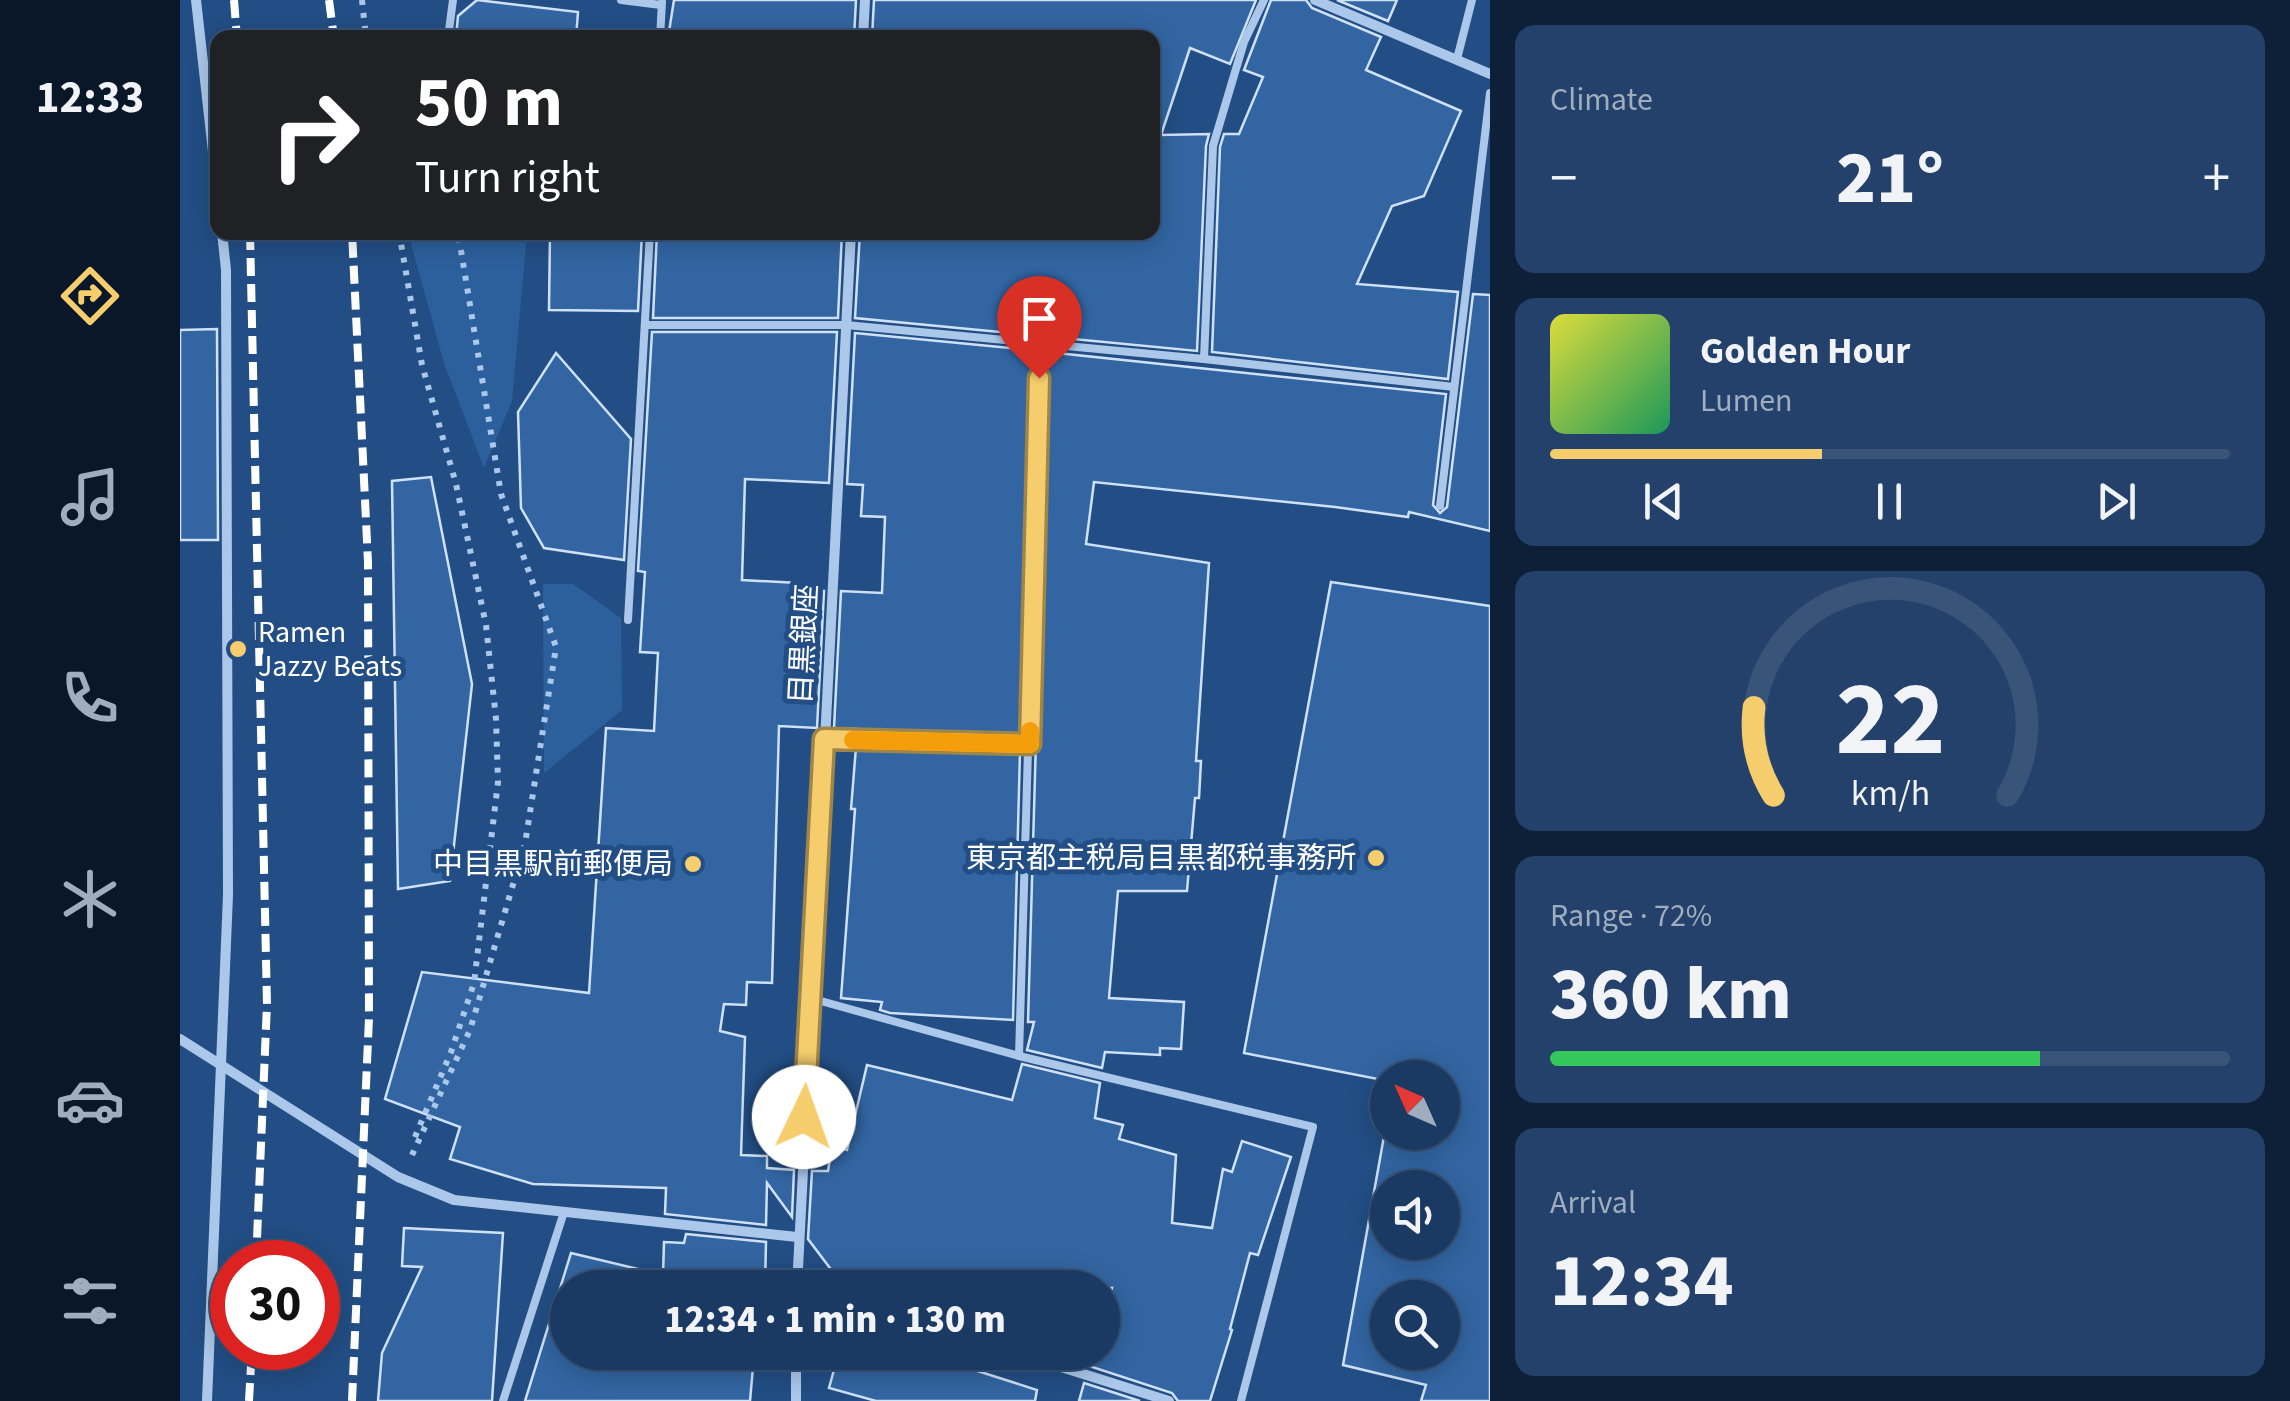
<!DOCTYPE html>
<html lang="en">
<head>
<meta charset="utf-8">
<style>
  :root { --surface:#1a3a64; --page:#23416a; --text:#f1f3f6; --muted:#9fadbf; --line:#385478; --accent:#f5cd6d }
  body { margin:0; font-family:"Source Sans 3","Noto Sans JP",sans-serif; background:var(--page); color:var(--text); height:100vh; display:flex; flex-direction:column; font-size:38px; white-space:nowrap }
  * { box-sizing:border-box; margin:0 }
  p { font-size:32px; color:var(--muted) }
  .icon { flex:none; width:55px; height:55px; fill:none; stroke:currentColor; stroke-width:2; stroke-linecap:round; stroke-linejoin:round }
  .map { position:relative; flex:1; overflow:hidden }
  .details { display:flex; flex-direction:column; gap:25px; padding:25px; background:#0e2037; width:800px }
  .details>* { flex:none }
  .top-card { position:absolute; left:30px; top:30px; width:950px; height:210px; border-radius:20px; box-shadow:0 5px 25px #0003,0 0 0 2px var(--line); background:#202124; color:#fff; overflow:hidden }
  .needle { width:65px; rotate:315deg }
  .controls { position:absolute; left:1190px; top:1060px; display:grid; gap:20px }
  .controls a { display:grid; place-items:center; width:90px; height:90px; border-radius:50%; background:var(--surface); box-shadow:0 5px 25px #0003,0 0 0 2px var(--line); font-size:50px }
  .speed { position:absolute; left:30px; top:1240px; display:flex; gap:20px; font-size:50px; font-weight:700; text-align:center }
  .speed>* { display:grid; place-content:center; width:130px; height:130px; border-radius:50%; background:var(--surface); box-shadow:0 5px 25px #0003,0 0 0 2px var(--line); line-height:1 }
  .speed .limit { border:15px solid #d22; background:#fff; color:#111 }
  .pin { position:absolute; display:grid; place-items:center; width:85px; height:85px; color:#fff; margin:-102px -42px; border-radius:50% 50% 50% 0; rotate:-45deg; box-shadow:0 0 10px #0007 }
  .pin .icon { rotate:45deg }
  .me { position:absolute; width:110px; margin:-55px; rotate:3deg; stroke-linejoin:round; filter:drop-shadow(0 0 8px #0008) }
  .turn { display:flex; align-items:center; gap:35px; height:210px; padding:0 40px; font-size:45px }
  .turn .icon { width:130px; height:130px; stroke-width:2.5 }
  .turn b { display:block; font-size:70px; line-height:85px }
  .big { font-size:75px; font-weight:800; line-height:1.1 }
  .details .widget { flex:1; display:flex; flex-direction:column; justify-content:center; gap:15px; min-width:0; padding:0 35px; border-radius:20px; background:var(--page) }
  .details .dial { align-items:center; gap:0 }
  .dial svg { height:260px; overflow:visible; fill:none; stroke:var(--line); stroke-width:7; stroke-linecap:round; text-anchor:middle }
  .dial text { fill:var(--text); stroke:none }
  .song { display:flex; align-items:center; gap:30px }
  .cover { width:120px; height:120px; border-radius:15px; background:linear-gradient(135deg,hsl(60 70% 55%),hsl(150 70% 35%)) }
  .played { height:10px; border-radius:5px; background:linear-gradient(90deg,var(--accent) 40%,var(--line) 40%) }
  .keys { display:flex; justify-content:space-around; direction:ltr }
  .heat { display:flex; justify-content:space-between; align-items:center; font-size:55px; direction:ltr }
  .charge { height:15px; border-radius:8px; background:linear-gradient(90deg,#34c759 72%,var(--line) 0) }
  .trip { position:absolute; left:370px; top:1270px; width:570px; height:100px; border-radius:50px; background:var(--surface); box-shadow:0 5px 25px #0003,0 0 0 2px var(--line); font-weight:800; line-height:100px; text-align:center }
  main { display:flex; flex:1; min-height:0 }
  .tabs { display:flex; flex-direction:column; width:180px; justify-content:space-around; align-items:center; background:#0a1728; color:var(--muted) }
  .tabs .icon { width:70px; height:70px }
  .tabs .on { color:var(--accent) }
  .tabs b { font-size:45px; color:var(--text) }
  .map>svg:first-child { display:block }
  .green { fill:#2c609d }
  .building { fill:#3265a2; stroke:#cfe1f7; stroke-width:2.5; fill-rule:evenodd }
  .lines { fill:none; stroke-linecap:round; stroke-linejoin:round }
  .path { stroke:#abc7e9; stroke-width:6; stroke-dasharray:5 8; stroke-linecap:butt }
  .service { stroke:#abc7e9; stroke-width:8 }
  .minor { stroke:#abc7e9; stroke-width:10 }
  .rail { stroke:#fff; stroke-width:8; stroke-dasharray:18 8; stroke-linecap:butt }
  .route-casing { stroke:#9f8547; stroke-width:25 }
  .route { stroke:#f5cd6d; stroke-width:18 }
  .slow { stroke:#f59e0b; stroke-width:18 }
  .poi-dot { fill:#f5cd6d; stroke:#224e85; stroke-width:4 }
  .labels { text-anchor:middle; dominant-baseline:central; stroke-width:10; stroke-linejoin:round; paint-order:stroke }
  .poi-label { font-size:30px; fill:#fff; stroke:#224e85; text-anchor:end }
  .street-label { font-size:30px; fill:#fff; stroke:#224e85 }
</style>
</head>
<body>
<main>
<nav class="tabs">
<b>12:33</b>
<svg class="icon on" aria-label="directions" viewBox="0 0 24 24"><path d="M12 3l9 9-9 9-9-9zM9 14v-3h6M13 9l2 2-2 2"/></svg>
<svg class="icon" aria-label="music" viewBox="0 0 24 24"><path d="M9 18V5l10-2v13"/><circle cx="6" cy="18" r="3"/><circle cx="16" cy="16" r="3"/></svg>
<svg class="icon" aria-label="phone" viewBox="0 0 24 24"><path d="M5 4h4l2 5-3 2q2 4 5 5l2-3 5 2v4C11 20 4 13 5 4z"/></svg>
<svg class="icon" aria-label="climate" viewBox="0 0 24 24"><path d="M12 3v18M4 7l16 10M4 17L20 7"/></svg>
<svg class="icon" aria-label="car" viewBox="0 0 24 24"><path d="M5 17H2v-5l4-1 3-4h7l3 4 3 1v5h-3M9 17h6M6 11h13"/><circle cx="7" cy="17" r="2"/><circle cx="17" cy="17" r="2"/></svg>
<svg class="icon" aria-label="filters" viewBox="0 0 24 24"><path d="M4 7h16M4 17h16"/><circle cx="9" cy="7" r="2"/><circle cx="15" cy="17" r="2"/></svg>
</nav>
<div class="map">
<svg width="1310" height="1401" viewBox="0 0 1310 1401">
  <rect width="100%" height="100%" fill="#224e85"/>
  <g class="green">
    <polygon points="228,233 347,233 332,401 304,468 264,363"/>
    <polygon points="363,584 393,584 441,618 442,710 364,773"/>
  </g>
  <g class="building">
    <polygon points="297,0 398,12 396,38 276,38 278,16"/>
    <polygon points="494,0 676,0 674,38 488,38"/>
    <polygon points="694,0 1076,0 1050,64 1010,48 981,135 1029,134 1026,146 1017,351 675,318 680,232 963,236 963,232 972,232 972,38 692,38"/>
    <polygon points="1091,0 1126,0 1132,8 1201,37 1186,70 1281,111 1244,196 1212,206 1177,284 1278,292 1268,379 1032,352 1040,147 1044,134 1059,134 1083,77 1064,70"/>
    <polygon points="1157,0 1217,0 1208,21"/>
    <polygon points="370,232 462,232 458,311 369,310"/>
    <polygon points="477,232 662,232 658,318 473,318"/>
    <polygon points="1293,294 1310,295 1310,531 1229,512 1228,517 1155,507 914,482 906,544 1029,563 1016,761 1021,761 1019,798 1015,798 1007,891 938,891 929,998 1004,1002 1001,1049 980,1048 980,1055 925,1052 922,1068 847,1050 854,1022 848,1022 867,352 1266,394 1253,505 1260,513 1267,507"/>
    <polygon points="37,329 38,540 0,540 0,330"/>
    <polygon points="472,332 657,332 649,483 565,479 562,580 618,583 617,590 644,591 637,728 599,726 592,983 567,982 566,1005 544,1004 540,1031 565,1037 561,1155 587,1156 587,1168 614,1170 612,1217 587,1183 586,1225 485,1214 486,1188 353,1184 270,1159 280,1127 205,1099 242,972 409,993 426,728 474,731 478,653 460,652 465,572 458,571"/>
    <polygon points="675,333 852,350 841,736 677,732 677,729 654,728 661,591 702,593 705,517 681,516 683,485 667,484"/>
    <polygon points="376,353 451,439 444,560 364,548 341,508 338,412"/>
    <polygon points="251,477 292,684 270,881 218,889 212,481"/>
    <path d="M1151 582 1310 606V1401H1241L1246 1385 1163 1365 1208 1114V1132H1262V1078H1208V1081L1064 1053ZM1208 1188H1262V1242H1208ZM1208 1298H1262V1352H1208Z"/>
    <polygon points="676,747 840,751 833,1020 710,1013 700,1010 702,1002 661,998 675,809 671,809"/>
    <polygon points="842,1064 920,1083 915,1118 943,1125 939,1139 996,1155 992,1223 1032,1228 1043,1169 1052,1172 1062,1141 1111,1157 1078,1255 1070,1253 1050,1329 1052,1330 1030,1401 998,1401 992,1393 909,1366 913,1352 922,1352 922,1320 932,1288 702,1288 656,1276 628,1239 632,1171 648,1171 652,1146 667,1150 687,1065 832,1100"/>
    <polygon points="224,1228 323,1233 312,1401 198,1401 202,1353 242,1267 222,1266"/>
    <polygon points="506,1234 586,1242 585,1288 388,1288 388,1352 584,1352 584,1356 574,1356 570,1401 345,1401 391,1253 483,1275 484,1242 504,1243"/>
    <polygon points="659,1352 738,1352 857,1390 855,1401 696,1401 649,1388"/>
    <polygon points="904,1383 960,1401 899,1401"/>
  </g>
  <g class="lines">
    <g class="path">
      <polyline points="182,0 186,38"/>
      <polyline points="219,232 242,365 276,484 306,625 316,719 318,782 294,983 271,1052 232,1144"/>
      <polyline points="232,1155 290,1030 345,844 376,647 321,494 278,232"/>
    </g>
    <g class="service">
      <polyline points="441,0 481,5"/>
      <polyline points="268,38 273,0"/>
      <polyline points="480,38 482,2"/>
      <polyline points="1277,59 1292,0"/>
      <polyline points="465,325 666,325 1024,359 1033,146 1064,42 1084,0"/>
      <polyline points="1024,359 1274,387"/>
      <polyline points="1260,506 1310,93"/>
      <polyline points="448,620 470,232"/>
      <polyline points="644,739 850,744"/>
      <polyline points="630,998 839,1056 1133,1127 1061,1401"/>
      <polyline points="839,1056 860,342"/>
      <polyline points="323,1401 384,1212"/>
    </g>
    <g class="minor">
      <polyline points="16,0 38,196"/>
      <polyline points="1135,0 1310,74"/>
      <polyline points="683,38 685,0"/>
      <polyline points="0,1039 218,1177 274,1200 617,1237"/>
      <polyline points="617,1288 671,232"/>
      <polyline points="834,1352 989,1401"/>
      <polyline points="27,1401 48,895 46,270 42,232"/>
      <polyline points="616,1401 616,1352"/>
    </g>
    <g class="rail">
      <polyline points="54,0 57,38"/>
      <polyline points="149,0 154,38"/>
      <polyline points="70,232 87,1004 76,1262"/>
      <polyline points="69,1401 72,1348"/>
      <polyline points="172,1401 189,1018 188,562 172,232"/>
    </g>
  </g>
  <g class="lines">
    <defs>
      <polyline id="route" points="624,1117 644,739 850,744 859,378"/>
    </defs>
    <use href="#route" class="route-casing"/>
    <use href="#route" class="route"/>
    <polyline class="slow" points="673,740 850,744 850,731"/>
  </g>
  <g class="poi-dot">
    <circle cx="58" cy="649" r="10"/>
    <circle cx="1196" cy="858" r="10"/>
    <circle cx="513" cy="864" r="10"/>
  </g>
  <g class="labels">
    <g class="poi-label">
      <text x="78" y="632" text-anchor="start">Ramen<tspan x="78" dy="34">Jazzy Beats</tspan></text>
      <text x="1176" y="858">東京都主税局目黒都税事務所</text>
      <text x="493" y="864">中目黒駅前郵便局</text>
    </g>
    <g class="street-label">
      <text transform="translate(624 644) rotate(-87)">目黒銀座</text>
    </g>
  </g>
</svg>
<div class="controls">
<a><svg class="needle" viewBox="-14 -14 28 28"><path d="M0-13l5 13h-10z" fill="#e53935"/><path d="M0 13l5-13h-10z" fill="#9fadbf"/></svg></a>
<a><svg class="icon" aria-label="sound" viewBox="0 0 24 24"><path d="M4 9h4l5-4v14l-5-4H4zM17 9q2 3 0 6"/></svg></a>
<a><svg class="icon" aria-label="search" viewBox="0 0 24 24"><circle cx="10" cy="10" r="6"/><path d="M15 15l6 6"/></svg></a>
</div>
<div class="speed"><div class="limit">30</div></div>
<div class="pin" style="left:859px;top:378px;background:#d93025"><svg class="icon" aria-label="arrive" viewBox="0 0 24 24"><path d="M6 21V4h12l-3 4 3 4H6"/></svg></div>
<svg class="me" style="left:624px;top:1117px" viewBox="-20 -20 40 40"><circle r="19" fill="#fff"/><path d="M0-13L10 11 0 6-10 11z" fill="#f5cd6d"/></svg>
<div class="trip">12:34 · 1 min · 130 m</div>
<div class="top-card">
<div class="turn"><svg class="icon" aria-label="right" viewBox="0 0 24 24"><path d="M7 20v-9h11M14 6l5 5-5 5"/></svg><div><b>50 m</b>Turn right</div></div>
</div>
</div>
<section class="details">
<div class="widget"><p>Climate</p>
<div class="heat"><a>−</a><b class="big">21°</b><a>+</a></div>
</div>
<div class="widget">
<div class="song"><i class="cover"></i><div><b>Golden Hour</b><p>Lumen</p></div></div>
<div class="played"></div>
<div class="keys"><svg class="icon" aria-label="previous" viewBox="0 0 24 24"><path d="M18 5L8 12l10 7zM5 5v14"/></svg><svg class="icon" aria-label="pause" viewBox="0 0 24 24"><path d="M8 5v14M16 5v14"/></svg><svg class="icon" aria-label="next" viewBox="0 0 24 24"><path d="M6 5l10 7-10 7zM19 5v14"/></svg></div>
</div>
<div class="widget dial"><svg viewBox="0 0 100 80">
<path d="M14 69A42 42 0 1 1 86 69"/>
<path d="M14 69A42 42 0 0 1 8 42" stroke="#f5cd6d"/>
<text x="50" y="56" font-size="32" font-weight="700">22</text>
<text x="50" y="72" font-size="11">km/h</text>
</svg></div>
<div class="widget"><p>Range · 72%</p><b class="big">360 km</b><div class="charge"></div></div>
<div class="widget"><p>Arrival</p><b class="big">12:34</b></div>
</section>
</main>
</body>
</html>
